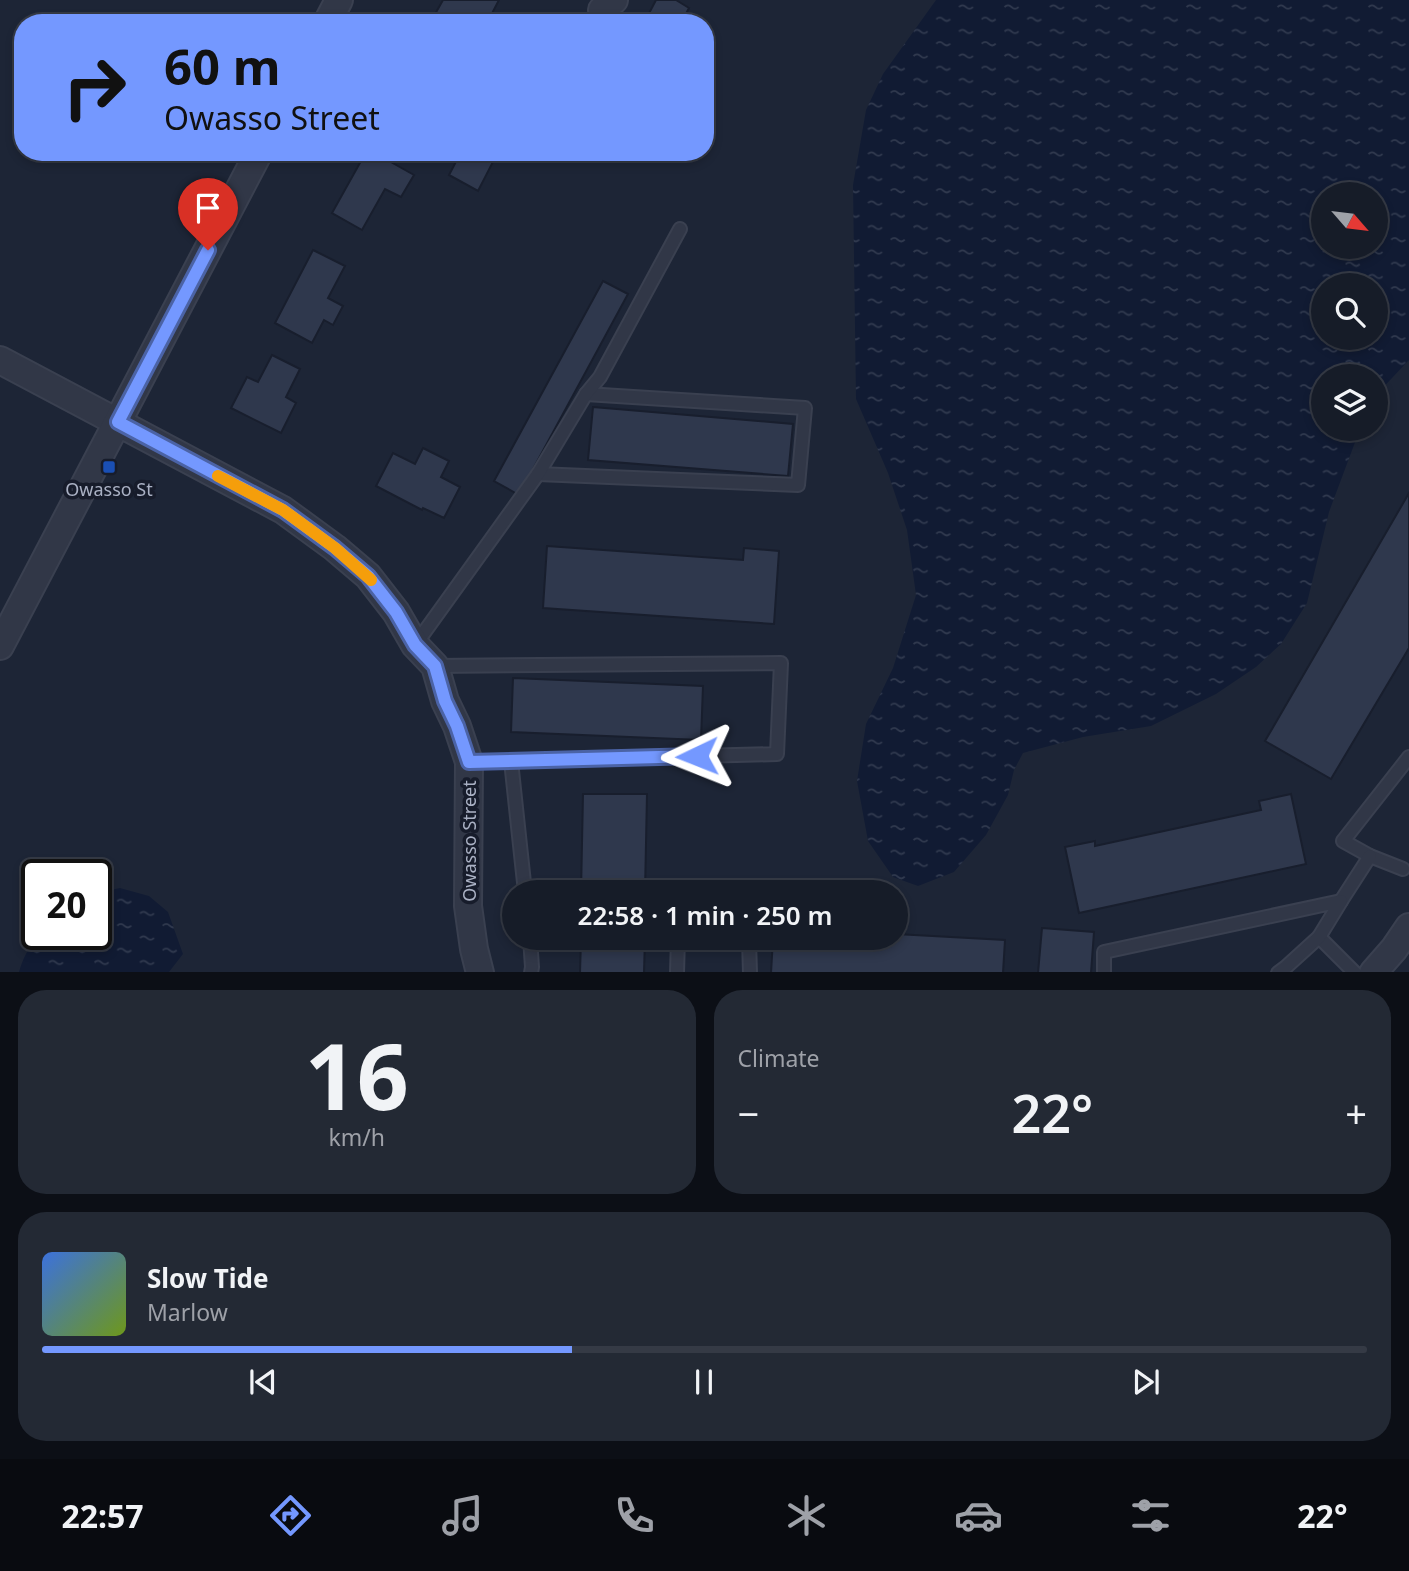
<!DOCTYPE html>
<html lang="en">
<head>
<meta charset="utf-8">
<style>
  :root { --surface:#161c28; --page:#232934; --text:#f1f3f6; --muted:#9ea1a8; --line:#353a45; --accent:#7498ff }
  body { margin:0; font-family:"Noto Sans",sans-serif; background:var(--page); color:var(--text); height:100vh; display:flex; flex-direction:column; font-size:26px; white-space:nowrap }
  * { box-sizing:border-box; margin:0 }
  p { font-size:23px; color:var(--muted) }
  .icon { flex:none; width:38px; height:38px; fill:none; stroke:currentColor; stroke-width:2; stroke-linecap:round; stroke-linejoin:round }
  .map { position:relative; height:972px; overflow:hidden }
  .sheet { display:flex; flex-direction:column; gap:18px; padding:18px; background:#0c0f16; flex:1 }
  .sheet>* { flex:none }
  .top-card { position:absolute; left:14px; top:14px; width:700px; height:147px; border-radius:28px; box-shadow:0 4px 10px #0003,0 0 0 2px var(--line); background:#7498ff; color:#111; overflow:hidden }
  .needle { width:46px; rotate:118deg }
  .buttons { position:absolute; left:1311px; top:182px; display:grid; gap:14px }
  .buttons a { display:grid; place-items:center; width:77px; height:77px; border-radius:50%; background:var(--surface); box-shadow:0 4px 10px #0003,0 0 0 2px var(--line); font-size:35px }
  .speed { position:absolute; left:21px; top:859px; display:flex; gap:14px; font-size:35px; font-weight:700; text-align:center }
  .speed>* { display:grid; place-content:center; width:91px; height:91px; border-radius:50%; background:var(--surface); box-shadow:0 4px 10px #0003,0 0 0 2px var(--line); line-height:1 }
  .speed .limit { border:4px solid #111; border-radius:10px; background:#fff; color:#111 }
  .pin { position:absolute; display:grid; place-items:center; width:60px; height:60px; color:#fff; margin:-72px -30px; border-radius:50% 50% 50% 0; rotate:-45deg; box-shadow:0 0 7px #0007 }
  .pin .icon { rotate:45deg }
  .me { position:absolute; width:77px; margin:-38px; rotate:268deg; stroke-linejoin:round; filter:drop-shadow(0 0 5px #0008) }
  .turn { display:flex; align-items:center; gap:24px; height:147px; padding:0 35px; font-size:32px }
  .turn .icon { width:91px; height:91px; stroke-width:2.5 }
  .turn b { display:block; font-size:49px; line-height:60px }
  .big { font-size:52px; font-weight:600; line-height:1.1 }
  .sheet .tile { flex:1; display:flex; flex-direction:column; justify-content:center; gap:10px; min-width:0; padding:0 24px; border-radius:28px; background:var(--page) }
  .sheet .dial { align-items:center; gap:0 }
  .dial b { font-size:91px; line-height:1 }
  .song { display:flex; align-items:center; gap:21px }
  .cover { width:84px; height:84px; border-radius:10px; background:linear-gradient(135deg,hsl(220 70% 55%),hsl(80 70% 35%)) }
  .played { height:7px; border-radius:4px; background:linear-gradient(90deg,var(--accent) 40%,var(--line) 40%) }
  .keys { display:flex; justify-content:space-around; direction:ltr }
  .heat { display:flex; justify-content:space-between; align-items:center; font-size:38px; direction:ltr }
  .sheet .tiles { flex:1; display:grid; gap:18px; grid-template-columns:1fr 1fr }
  .tile:last-child { grid-column:span 2 }
  .trip { position:absolute; left:502px; top:880px; width:406px; height:70px; border-radius:35px; background:var(--surface); box-shadow:0 4px 10px #0003,0 0 0 2px var(--line); font-weight:600; line-height:70px; text-align:center }
  .tabs { display:flex; height:112px; justify-content:space-around; align-items:center; background:#090b10; color:var(--muted) }
  .tabs .icon { width:49px; height:49px }
  .tabs .active { color:var(--accent) }
  .tabs b { font-size:32px; color:var(--text) }
  .map>svg:first-child { display:block }
  .water { fill:url(#water-ripples); fill-rule:evenodd }
  .building { fill:#2f384d; stroke:#181e2d; stroke-width:2 }
  .lines { fill:none; stroke-linecap:round; stroke-linejoin:round }
  .service-casing { stroke:#3a4050; stroke-width:16 }
  .minor-casing { stroke:#3a4050; stroke-width:30 }
  .service { stroke:#313747; stroke-width:12 }
  .minor { stroke:#313747; stroke-width:26 }
  .route-casing { stroke:#4b63a6; stroke-width:18 }
  .route { stroke:#7498ff; stroke-width:12 }
  .slow { stroke:#f59e0b; stroke-width:12 }
  .transit-dot { fill:#1a4fb4; stroke:#171c2b; stroke-width:2.5 }
  .labels { text-anchor:middle; dominant-baseline:central; stroke-width:7; stroke-linejoin:round; paint-order:stroke }
  .poi-label { font-size:18px; fill:#aab1c4; stroke:#171c2b }
  .street-label { font-size:18px; fill:#aab1c4; stroke:#171c2b }
</style>
</head>
<body>
<div class="map">
<svg width="1409" height="973" viewBox="0 0 1409 973">
  <defs>
    <pattern id="water-ripples" width="26" height="14" patternUnits="userSpaceOnUse" patternTransform="scale(1.75)"><rect width="26" height="14" fill="#111b33"/><path d="M2 4q2-2 4 0t4 0M15 11q2-2 4 0t4 0" fill="none" stroke="#313a4f"/></pattern>
  </defs>
  <rect width="100%" height="100%" fill="#1d2536"/>
  <g class="water">
    <path d="M936 0H1409V360L1376 395V376H1323V429H1360L1329 512 1307 603 1281 644 1256 667 1216 694 1151 726 1083 737 1023 753 1014 770 1008 795 986 835 954 872 918 886 893 877 868 841 857 781 866 724 893 668 916 595 907 530 888 473 856 399 853 185 866 110 883 74ZM1323 194H1376V247H1323ZM1323 285H1376V338H1323Z"/>
    <path d="M120 888 149 896 168 912 183 954 169 972H19C23 958 29 946 39 935L96 934V893Z"/>
  </g>
  <g class="building">
    <polygon points="443,0 499,0 487,23 430,23"/>
    <polygon points="656,0 676,0 689,8 681,23 653,23 646,19"/>
    <polygon points="366,152 373,152 414,175 401,197 385,189 362,230 332,213"/>
    <polygon points="461,152 484,152 495,158 478,191 449,175"/>
    <polygon points="313,250 345,266 328,298 343,306 333,325 324,320 312,343 275,323"/>
    <polygon points="603,281 628,294 519,495 494,481"/>
    <polygon points="272,355 300,369 286,397 296,403 281,433 231,408 247,377 258,382"/>
    <polygon points="593,407 793,424 788,476 588,460"/>
    <polygon points="423,448 449,461 441,477 460,487 444,518 423,508 422,510 376,486 393,453 415,464"/>
    <polygon points="1409,493 1409,648 1331,779 1265,741"/>
    <polygon points="547,546 743,560 744,548 779,551 774,624 543,608"/>
    <polygon points="513,678 703,686 701,740 511,732"/>
    <polygon points="583,794 647,794 645,892 581,892"/>
    <polygon points="1291,794 1306,864 1079,913 1065,847 1095,841 1095,846 1261,810 1259,801"/>
    <polygon points="1042,928 1094,932 1091,973 1038,973"/>
    <polygon points="896,934 1005,940 1003,973 771,973 773,938 852,939 852,938 896,938"/>
    <polygon points="581,938 645,938 644,973 580,973"/>
  </g>
  <g class="lines">
    <defs>
      <g id="service">
        <polyline points="538,474 798,485 805,408 586,394"/>
        <polyline points="415,645 538,474 586,394 600,377 680,229"/>
        <polyline points="435,666 781,663 777,754 469,762"/>
        <polyline points="511,761 525,892"/>
        <polyline points="1403,869 1370,856 1343,841 1409,757"/>
        <polyline points="1341,901 1370,856"/>
        <polyline points="1319,937 1355,973"/>
        <polyline points="530,938 532,967 531,973"/>
        <polyline points="748,938 749,940 750,973"/>
        <polyline points="677,973 678,938"/>
        <polyline points="1104,973 1104,952 1341,901 1319,937 1286,967 1278,973"/>
      </g>
      <g id="minor">
        <polyline points="602,10 614,0"/>
        <polyline points="327,23 339,0"/>
        <polyline points="0,360 283,510 335,548 368,576 396,612 415,645 435,666 445,701 457,726 469,762 468,906 474,949 480,973"/>
        <polyline points="0,646 259,152"/>
        <polyline points="1373,973 1394,949 1409,927"/>
      </g>
    </defs>
    <use href="#service" class="service-casing"/>
    <use href="#minor" class="minor-casing"/>
    <use href="#service" class="service"/>
    <use href="#minor" class="minor"/>
  </g>
  <g class="lines">
    <defs>
      <polyline id="route" points="208,250 118,422 283,510 335,548 368,576 396,612 415,645 435,666 445,701 457,726 469,762 697,756"/>
    </defs>
    <use href="#route" class="route-casing"/>
    <use href="#route" class="route"/>
    <polyline class="slow" points="218,476 283,510 335,548 371,580"/>
  </g>
  <rect class="transit-dot" x="102" y="460" width="14" height="14" rx="3.5"/>
  <g class="labels">
    <g class="poi-label">
      <text x="109" y="489">Owasso St</text>
    </g>
    <g class="street-label">
      <text transform="translate(469 841) rotate(-90)">Owasso Street</text>
    </g>
  </g>
</svg>
<div class="buttons">
<a><svg class="needle" viewBox="-14 -14 28 28"><path d="M0-13l5 13h-10z" fill="#e53935"/><path d="M0 13l5-13h-10z" fill="#9ea1a8"/></svg></a>
<a><svg class="icon" aria-label="search" viewBox="0 0 24 24"><circle cx="10" cy="10" r="6"/><path d="M15 15l6 6"/></svg></a>
<a><svg class="icon" aria-label="layers" viewBox="0 0 24 24"><path d="M12 4l9 5-9 5-9-5zM3 14l9 5 9-5"/></svg></a>
</div>
<div class="speed"><div class="limit">20</div></div>
<div class="pin" style="left:208px;top:250px;background:#d93025"><svg class="icon" aria-label="arrive" viewBox="0 0 24 24"><path d="M6 21V4h12l-3 4 3 4H6"/></svg></div>
<svg class="me" style="left:697px;top:756px" viewBox="-20 -20 40 40"><path d="M0-17L14 15 0 8-14 15z" fill="#7498ff" stroke="#fff" stroke-width="4"/></svg>
<div class="trip">22:58 · 1 min · 250 m</div>
<div class="top-card">
<div class="turn"><svg class="icon" aria-label="right" viewBox="0 0 24 24"><path d="M7 20v-9h11M14 6l5 5-5 5"/></svg><div><b>60 m</b>Owasso Street</div></div>
</div>
</div>
<section class="sheet">
<div class="tiles">
<div class="tile dial"><b>16</b><p>km/h</p></div>
<div class="tile"><p>Climate</p>
<div class="heat"><a>−</a><b class="big">22°</b><a>+</a></div>
</div>
<div class="tile">
<div class="song"><i class="cover"></i><div><b>Slow Tide</b><p>Marlow</p></div></div>
<div class="played"></div>
<div class="keys"><svg class="icon" aria-label="previous" viewBox="0 0 24 24"><path d="M18 5L8 12l10 7zM5 5v14"/></svg><svg class="icon" aria-label="pause" viewBox="0 0 24 24"><path d="M8 5v14M16 5v14"/></svg><svg class="icon" aria-label="next" viewBox="0 0 24 24"><path d="M6 5l10 7-10 7zM19 5v14"/></svg></div>
</div>
</div>
</section>
<nav class="tabs">
<b>22:57</b>
<svg class="icon active" aria-label="directions" viewBox="0 0 24 24"><path d="M12 3l9 9-9 9-9-9zM9 14v-3h6M13 9l2 2-2 2"/></svg>
<svg class="icon" aria-label="music" viewBox="0 0 24 24"><path d="M9 18V5l10-2v13"/><circle cx="6" cy="18" r="3"/><circle cx="16" cy="16" r="3"/></svg>
<svg class="icon" aria-label="phone" viewBox="0 0 24 24"><path d="M5 4h4l2 5-3 2q2 4 5 5l2-3 5 2v4C11 20 4 13 5 4z"/></svg>
<svg class="icon" aria-label="climate" viewBox="0 0 24 24"><path d="M12 3v18M4 7l16 10M4 17L20 7"/></svg>
<svg class="icon" aria-label="car" viewBox="0 0 24 24"><path d="M5 17H2v-5l4-1 3-4h7l3 4 3 1v5h-3M9 17h6M6 11h13"/><circle cx="7" cy="17" r="2"/><circle cx="17" cy="17" r="2"/></svg>
<svg class="icon" aria-label="filters" viewBox="0 0 24 24"><path d="M4 7h16M4 17h16"/><circle cx="9" cy="7" r="2"/><circle cx="15" cy="17" r="2"/></svg>
<b>22°</b>
</nav>
</body>
</html>
